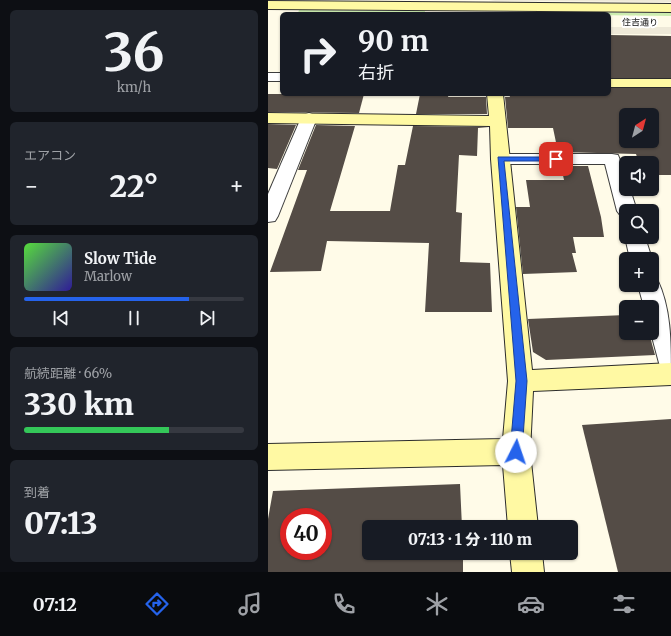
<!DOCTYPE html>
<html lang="ja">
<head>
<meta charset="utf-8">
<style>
  :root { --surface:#171b24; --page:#20242c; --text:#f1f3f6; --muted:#9ea1a6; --line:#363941; --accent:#2563eb }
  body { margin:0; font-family:Merriweather,"Noto Sans JP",serif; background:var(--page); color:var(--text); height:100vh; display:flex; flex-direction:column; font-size:15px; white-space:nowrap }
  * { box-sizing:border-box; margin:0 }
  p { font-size:13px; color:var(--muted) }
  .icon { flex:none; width:22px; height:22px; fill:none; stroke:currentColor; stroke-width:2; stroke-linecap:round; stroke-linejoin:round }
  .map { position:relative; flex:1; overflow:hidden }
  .drawer { display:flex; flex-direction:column; gap:10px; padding:10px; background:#0d0f14; width:268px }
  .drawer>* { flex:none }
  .banner { position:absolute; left:12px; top:12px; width:331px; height:84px; border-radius:6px; box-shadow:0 1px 3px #0004; background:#171b24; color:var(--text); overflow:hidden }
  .needle { width:26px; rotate:36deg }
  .tools { position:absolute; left:351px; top:108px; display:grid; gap:8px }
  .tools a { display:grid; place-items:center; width:40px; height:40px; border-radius:6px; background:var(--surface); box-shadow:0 1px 3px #0004; font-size:20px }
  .speed { position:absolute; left:12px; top:508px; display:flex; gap:8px; font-size:20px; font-weight:700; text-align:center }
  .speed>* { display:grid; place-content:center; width:52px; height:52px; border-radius:50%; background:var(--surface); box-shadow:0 1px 3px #0004; line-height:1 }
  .speed .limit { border:6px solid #d22; background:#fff; color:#111 }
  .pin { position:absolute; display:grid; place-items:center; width:34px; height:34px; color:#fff; margin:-17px; border-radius:8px; box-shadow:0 2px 6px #0006 }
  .me { position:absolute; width:44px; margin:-22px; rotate:4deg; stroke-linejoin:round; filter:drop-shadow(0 0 3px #0008) }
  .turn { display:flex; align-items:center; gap:14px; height:84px; padding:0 12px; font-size:18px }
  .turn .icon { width:52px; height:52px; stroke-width:2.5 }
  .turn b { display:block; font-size:28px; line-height:34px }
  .big { font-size:30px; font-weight:800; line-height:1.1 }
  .drawer .card { flex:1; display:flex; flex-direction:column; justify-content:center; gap:6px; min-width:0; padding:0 14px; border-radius:6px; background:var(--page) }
  .drawer .dial { align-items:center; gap:0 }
  .dial b { font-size:52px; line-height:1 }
  .song { display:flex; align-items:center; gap:12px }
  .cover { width:48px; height:48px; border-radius:6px; background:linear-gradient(135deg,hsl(110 70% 55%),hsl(250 70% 35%)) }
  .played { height:4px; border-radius:2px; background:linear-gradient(90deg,var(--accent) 75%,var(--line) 75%) }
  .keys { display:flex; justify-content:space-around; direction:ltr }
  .heat { display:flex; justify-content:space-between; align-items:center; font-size:22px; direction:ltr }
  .charge { height:6px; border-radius:3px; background:linear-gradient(90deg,#34c759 66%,var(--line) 0) }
  .trip { position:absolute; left:94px; top:520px; width:216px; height:40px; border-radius:6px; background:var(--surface); box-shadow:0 1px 3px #0004; font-weight:800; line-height:40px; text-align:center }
  .dock { display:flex; height:64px; justify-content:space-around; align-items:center; background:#090b0e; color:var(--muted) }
  .dock .icon { width:28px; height:28px }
  .dock .active { color:var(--accent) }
  .dock b { font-size:18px; color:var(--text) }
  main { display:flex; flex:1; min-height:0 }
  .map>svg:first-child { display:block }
  .green { fill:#ccecaf }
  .plaza { fill:#eee9d8 }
  .building { fill:#544c46; fill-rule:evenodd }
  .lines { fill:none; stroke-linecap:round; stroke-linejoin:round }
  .street-casing { stroke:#3d3d3d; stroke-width:2 }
  .secondary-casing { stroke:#2c2c2c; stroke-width:2 }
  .street { fill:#fff; fill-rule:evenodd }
  .secondary { fill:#fff9a3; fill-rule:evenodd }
  .route { fill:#2563eb; stroke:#184099 }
  .labels { text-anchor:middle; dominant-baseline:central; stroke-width:4; stroke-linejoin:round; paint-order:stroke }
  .far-street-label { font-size:9px; fill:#0a0a0a; stroke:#fff }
</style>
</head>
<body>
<main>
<section class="drawer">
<div class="card dial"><b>36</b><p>km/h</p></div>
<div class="card"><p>エアコン</p>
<div class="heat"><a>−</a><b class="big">22°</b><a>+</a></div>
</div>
<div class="card">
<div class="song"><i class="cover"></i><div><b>Slow Tide</b><p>Marlow</p></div></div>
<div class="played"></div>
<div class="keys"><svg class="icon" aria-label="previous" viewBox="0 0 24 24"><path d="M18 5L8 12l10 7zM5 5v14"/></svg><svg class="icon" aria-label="pause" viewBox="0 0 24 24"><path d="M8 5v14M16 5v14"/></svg><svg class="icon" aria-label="next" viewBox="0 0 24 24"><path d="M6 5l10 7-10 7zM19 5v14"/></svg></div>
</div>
<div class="card"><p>航続距離 · 66%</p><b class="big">330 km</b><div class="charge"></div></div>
<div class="card"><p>到着</p><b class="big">07:13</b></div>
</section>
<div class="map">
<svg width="403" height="572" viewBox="0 0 403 572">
  <rect width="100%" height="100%" fill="#fffbe8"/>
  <g class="green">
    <polygon points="31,10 157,11 157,14 30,13"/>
    <polygon points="246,12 403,13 403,16 246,14"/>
  </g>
  <g class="plaza">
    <polygon points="221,0 403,0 403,2 227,1"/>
    <rect x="341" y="27" width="62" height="7"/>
  </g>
  <g class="building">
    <polygon points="341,35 403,36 403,78 341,78"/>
    <path d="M341 88H403V175H384V163H371L368 154 290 152 285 128H240L237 97H242L241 94 341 95ZM358 115H384V141H358Z"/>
    <polygon points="0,94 96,94 91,113 0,112"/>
    <polygon points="152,94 181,94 180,97 218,97 219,114 148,114"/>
    <polygon points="0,124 28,125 9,169 0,168"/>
    <polygon points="48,125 87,126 62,211 122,211 130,165 137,165 145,126 221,127 210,128 209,156 191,155 188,212 194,213 192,262 222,263 224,312 157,312 161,243 59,241 53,271 2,272 39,170 30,170"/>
    <polygon points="293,166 320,166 333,217 336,237 305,237 308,253 304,253 309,272 255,274 248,207 262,207 258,180 296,180"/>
    <polygon points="358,315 358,333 381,333 387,355 278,360 265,352 260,319"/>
    <polygon points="403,419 403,572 350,572 314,425"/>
    <path d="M192 484 194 527H101V553H195V572H0V519L5 491ZM21 517H55V551H21Z"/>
  </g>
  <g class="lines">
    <defs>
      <g id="street">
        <rect x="0" y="73" width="14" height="8"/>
        <polygon points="41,113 47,115 49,118 10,216 7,221 0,222 0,194 33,118 35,115"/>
        <polygon points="232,154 344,154 350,155 358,176 358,189 362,189 369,211 358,211 358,217 352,215 349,211 337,164 232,164 226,163 223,159 226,155"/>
        <polygon points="358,235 358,237 377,237 384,259 362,259 357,237"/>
        <path d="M384 278 389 279C403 308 403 341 403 373L394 370 391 363 383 333H384V307H376L370 285H384Z"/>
      </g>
      <g id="secondary">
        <polygon points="0,1 403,4 403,12 0,9"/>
        <rect x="341" y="79" width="62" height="8"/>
        <polygon points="219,94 235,94 264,370 403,363 403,385 265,391 262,452 270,527 240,527 235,465 0,470 0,444 235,439 240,381 223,159 222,126 0,123 0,113 221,116"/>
        <polygon points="242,553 274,553 276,572 244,572"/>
      </g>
    </defs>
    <use href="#street" class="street-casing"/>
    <use href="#secondary" class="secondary-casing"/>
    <use href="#street" class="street"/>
    <use href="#secondary" class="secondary"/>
  </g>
  <polygon class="route" points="230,157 288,157 292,159 288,161 236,161 259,381 254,452 252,455 248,457 244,455 242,452 248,381"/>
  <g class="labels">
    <g class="far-street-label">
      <text transform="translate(372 22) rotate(1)">住吉通り</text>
    </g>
  </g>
</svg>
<div class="tools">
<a><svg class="needle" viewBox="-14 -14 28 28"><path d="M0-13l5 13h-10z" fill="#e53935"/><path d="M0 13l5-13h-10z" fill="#9ea1a6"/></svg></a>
<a><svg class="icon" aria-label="sound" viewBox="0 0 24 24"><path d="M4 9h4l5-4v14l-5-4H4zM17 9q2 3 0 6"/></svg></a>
<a><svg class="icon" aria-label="search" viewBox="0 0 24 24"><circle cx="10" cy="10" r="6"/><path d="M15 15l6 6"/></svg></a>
<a>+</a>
<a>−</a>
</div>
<div class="speed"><div class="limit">40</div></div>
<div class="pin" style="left:288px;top:159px;background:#d93025"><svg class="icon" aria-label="arrive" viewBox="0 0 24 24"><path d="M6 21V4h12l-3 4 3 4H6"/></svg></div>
<svg class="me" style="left:248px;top:452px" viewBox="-20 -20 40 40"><circle r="19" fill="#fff"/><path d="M0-13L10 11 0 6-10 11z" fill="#2563eb"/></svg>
<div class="trip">07:13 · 1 分 · 110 m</div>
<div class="banner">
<div class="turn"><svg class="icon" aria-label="right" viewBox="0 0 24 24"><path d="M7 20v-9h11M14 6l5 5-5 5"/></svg><div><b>90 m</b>右折</div></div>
</div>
</div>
</main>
<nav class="dock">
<b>07:12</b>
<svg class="icon active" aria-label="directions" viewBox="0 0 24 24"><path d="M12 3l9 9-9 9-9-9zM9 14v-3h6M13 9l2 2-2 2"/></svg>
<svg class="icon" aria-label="music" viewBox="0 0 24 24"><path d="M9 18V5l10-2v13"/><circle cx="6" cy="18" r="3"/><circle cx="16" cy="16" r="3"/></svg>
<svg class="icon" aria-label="phone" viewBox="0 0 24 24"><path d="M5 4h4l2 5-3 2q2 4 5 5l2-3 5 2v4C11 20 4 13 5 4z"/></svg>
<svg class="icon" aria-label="climate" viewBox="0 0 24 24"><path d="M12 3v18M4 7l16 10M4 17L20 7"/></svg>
<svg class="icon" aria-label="car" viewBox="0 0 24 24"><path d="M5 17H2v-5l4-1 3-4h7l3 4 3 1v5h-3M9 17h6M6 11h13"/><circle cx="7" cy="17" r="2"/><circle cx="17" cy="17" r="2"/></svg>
<svg class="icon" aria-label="filters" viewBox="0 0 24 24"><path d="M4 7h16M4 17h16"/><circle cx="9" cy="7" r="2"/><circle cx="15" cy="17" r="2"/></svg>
</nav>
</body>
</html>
